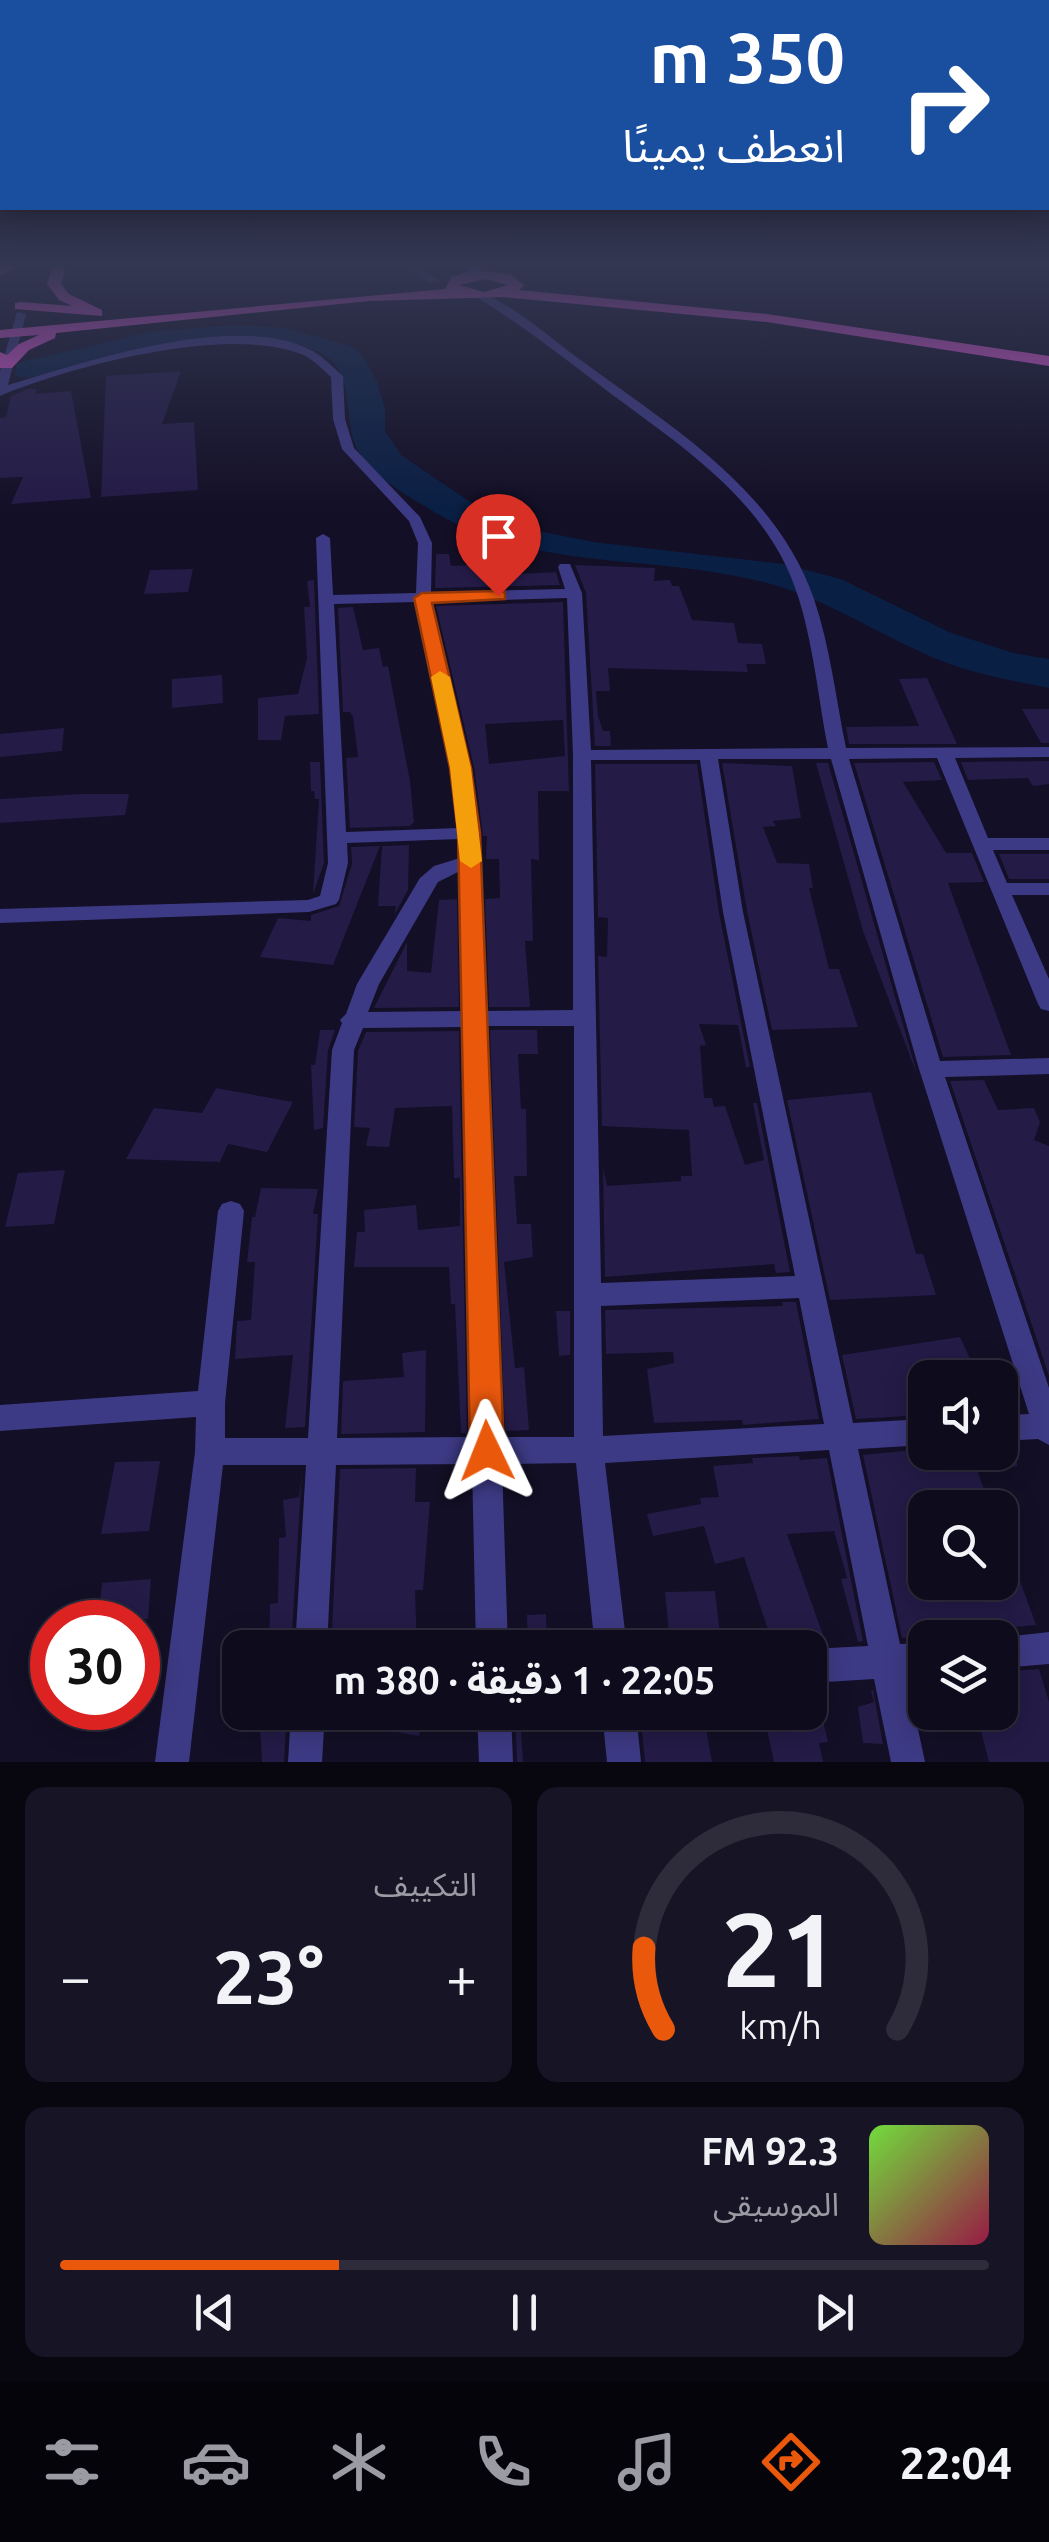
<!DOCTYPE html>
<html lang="ar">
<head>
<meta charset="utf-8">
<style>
  :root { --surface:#0e0b1c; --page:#171425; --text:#f1f3f6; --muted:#9b9ba3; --line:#2e2b3b; --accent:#ea580c }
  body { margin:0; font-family:Ubuntu,"Noto Sans Arabic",sans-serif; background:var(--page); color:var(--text); direction:rtl; height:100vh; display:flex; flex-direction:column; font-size:38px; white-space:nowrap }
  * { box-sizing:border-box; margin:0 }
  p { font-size:32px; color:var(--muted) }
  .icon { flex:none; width:55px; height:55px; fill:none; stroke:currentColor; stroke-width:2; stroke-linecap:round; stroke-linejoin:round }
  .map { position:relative; height:1762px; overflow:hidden; direction:ltr }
  .panel { display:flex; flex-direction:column; gap:25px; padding:25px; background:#08060f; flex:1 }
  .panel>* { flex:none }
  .guide { position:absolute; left:0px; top:0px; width:1050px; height:210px; box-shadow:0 5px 25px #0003,0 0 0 2px var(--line); direction:rtl; background:#1a4fa0; color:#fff; overflow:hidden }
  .buttons { position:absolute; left:908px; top:1360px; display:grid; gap:20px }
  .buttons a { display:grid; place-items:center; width:110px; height:110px; border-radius:20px; background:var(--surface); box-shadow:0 5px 25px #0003,0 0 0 2px var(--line); font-size:50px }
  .speed { position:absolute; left:30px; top:1600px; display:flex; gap:20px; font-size:50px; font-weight:700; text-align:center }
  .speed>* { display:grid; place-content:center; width:130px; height:130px; border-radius:50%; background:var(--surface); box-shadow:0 5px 25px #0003,0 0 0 2px var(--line); line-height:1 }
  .speed .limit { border:15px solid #d22; background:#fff; color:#111 }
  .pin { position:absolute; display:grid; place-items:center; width:85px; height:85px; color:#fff; margin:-102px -42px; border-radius:50% 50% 50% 0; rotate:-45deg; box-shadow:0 0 10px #0007 }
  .pin .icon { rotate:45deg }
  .me { position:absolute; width:110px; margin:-55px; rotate:358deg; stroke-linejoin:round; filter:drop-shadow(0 0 8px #0008) }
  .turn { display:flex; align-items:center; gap:35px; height:210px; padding:0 40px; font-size:45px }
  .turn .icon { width:130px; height:130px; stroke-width:2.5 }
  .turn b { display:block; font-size:70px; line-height:85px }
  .big { font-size:75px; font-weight:700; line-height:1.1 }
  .panel .widget { flex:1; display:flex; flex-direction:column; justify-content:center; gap:15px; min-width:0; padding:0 35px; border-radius:20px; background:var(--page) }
  .panel .dial { align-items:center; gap:0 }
  .dial svg { height:260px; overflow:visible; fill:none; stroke:var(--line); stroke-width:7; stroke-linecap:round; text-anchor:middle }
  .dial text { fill:var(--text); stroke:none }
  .song { display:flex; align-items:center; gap:30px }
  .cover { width:120px; height:120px; border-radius:15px; background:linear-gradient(135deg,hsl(100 70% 55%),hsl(340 70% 35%)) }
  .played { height:10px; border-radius:5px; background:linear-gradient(90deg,var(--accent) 30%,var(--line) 30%) }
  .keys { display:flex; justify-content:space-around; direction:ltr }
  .heat { display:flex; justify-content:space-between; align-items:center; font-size:55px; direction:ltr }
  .panel .tiles { flex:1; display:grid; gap:25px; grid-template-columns:1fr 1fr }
  .widget:last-child { grid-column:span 2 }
  .trip { position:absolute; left:222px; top:1630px; width:605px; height:100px; border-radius:20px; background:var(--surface); box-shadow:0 5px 25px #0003,0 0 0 2px var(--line); font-weight:700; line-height:100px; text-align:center; direction:rtl }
  .menu { display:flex; height:160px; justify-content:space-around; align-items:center; background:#06040b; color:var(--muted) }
  .menu .icon { width:70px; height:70px }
  .menu .current { color:var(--accent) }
  .menu b { font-size:45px; color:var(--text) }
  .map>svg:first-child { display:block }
  .water { fill:#0a1f44 }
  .building { fill:#241b47; fill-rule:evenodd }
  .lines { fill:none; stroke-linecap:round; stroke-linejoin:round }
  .minor { fill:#3d3a85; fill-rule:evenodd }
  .secondary { fill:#6f6bff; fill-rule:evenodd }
  .trunk { fill:#e055d1; fill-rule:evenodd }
  .route { fill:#ea580c; stroke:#983908; stroke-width:2.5 }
  .slow { fill:#f59e0b }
</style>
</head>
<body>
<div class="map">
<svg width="1049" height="1762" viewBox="0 0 1049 1762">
  <rect width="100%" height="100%" fill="#130f26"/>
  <path class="water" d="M234 325 284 328 351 346 362 355 377 381 385 409V431L401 455 476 506 524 528 593 542 783 564 841 579 949 632 1013 653 1049 659V688C1013 681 974 674 939 660 883 637 832 602 774 585 661 552 541 574 436 513 410 497 375 479 359 452 341 422 358 370 319 352 260 325 156 344 96 360 72 366 38 381 15 376L16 364 25 361 150 332Z"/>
  <g class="building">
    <polygon points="181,371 162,424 194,422 198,490 101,497 106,376"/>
    <polygon points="28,389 36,389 35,394 71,391 91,498 11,504 23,477 0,478 0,418 6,417 11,396"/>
    <polygon points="436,554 449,554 451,566 518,563 520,574 556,572 560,585 435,588"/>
    <polygon points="575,565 655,568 654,581 670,580 672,586 679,586 692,620 734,623 738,643 762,644 766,664 746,664 748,672 608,668 610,691 596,691 598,716 603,731 610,731 611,746 595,746 586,593"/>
    <polygon points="193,569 188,592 144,594 150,570"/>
    <polygon points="314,580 319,714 285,716 281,740 258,740 258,698 298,694 307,658 304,607 310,607 307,581"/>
    <path d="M563 602 569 791H538L539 860 531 859 533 941H525L530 1007H489L485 899 500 898 499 859H486L487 836H483L474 767 436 606ZM563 720 565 756 489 764 485 724Z"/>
    <polygon points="353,607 363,650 379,648 383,667 388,666 410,781 414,822 410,826 350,828 346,758 358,757 353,717 350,712 343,712 338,608"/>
    <polygon points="222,675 223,703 172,708 172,679"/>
    <polygon points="927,678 957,744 849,744 846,727 919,726 899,679"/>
    <polygon points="1022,709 1049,709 1049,743 1041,743"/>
    <polygon points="64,728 62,751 0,757 0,734"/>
    <polygon points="1049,761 1049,784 1033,786 1028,778 968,780 961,762"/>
    <polygon points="310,762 320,762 324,863 313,894 319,799 315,799 314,791 311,791"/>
    <polygon points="934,762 942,780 903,782 946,853 972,853 984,882 948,883 1011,1055 943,1057 854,763"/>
    <polygon points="722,763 792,766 801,818 773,821 776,826 763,827 777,863 809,864 813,888 809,888 829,969 839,969 858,1027 772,1030 747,911"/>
    <polygon points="816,763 828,763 918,1077 863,931"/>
    <polygon points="595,764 697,764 719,913 750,1067 746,1067 738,1025 699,1024 706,1045 700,1046 704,1098 712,1098 714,1107 725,1106 745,1165 764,1160 753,1103 757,1103 790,1272 776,1273 774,1264 605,1277 603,1167 607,1186 681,1181 681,1176 692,1176 689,1130 602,1126 598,956 607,957 608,918 598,917"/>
    <polygon points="82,794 129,794 125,815 0,823 0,799"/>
    <polygon points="409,845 408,890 394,915 396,906 378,906 382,846"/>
    <polygon points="380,846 333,965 260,957 278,918 311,921 311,915 339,906 352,864 351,847"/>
    <polygon points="999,854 1049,854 1049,879 1009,879"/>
    <polygon points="457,899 459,1007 374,1008 407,942 407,971 431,973 439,900"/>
    <polygon points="320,1030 335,1030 328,1050 323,1128 314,1130 311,1065 315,1065"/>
    <polygon points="490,1030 537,1030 538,1054 518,1054 521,1109 526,1109 527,1176 514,1176 517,1224 531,1224 533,1257 504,1262 515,1368 524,1367 529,1430 505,1431"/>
    <polygon points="459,1031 467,1433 461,1433 455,1304 451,1304 449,1267 354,1267 357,1232 365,1232 364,1210 416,1205 418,1230 460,1226 460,1178 454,1178 452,1106 395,1108 389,1147 366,1146 370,1128 354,1127 358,1051 366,1032"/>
    <polygon points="984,1080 998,1110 1034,1108 1040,1122 1034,1140 1049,1146 1049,1376 950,1081"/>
    <polygon points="216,1088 293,1102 267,1152 228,1144 220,1162 126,1159 154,1108 202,1113"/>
    <polygon points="871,1092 916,1254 923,1254 936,1295 830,1300 787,1100"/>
    <polygon points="65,1170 54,1224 5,1227 18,1173"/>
    <polygon points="261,1188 318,1189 313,1214 318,1214 305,1427 285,1428 293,1355 235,1359 237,1321 251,1320 255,1262 247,1262 252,1217 255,1217"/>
    <polygon points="782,1302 796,1302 819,1419 743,1425 742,1420 654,1423 647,1369 674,1363 673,1352 606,1354 605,1310 783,1306"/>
    <polygon points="556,1311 570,1311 570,1355 559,1356"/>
    <polygon points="960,1337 979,1378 925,1378 925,1415 856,1419 842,1355"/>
    <polygon points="426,1350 425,1432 341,1434 343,1381 404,1377 402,1353"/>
    <polygon points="925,1449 925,1452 1016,1452 1017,1466 977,1470 991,1508 925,1508 925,1582 1000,1582 1002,1531 1036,1625 902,1638 863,1455"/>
    <polygon points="799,1456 800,1460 827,1458 863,1641 858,1642 841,1579 847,1578 834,1531 787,1534 823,1635 773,1645 744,1557 715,1564 704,1526 653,1536 647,1514 701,1504 700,1498 719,1497 713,1466 753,1463 752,1458"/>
    <polygon points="160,1461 149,1531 101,1534 115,1462"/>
    <polygon points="416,1468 415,1502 430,1502 423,1590 415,1590 417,1648 331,1648 340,1469"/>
    <polygon points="302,1472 291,1648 269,1648 270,1604 278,1603 279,1538 286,1537 283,1500 299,1497"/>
    <polygon points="151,1579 148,1619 98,1622 102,1583"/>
    <polygon points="715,1591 721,1643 670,1644 665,1592"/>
    <polygon points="546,1614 547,1648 528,1648 527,1615"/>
    <polygon points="1039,1669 1049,1702 1049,1762 989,1762 976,1712 1000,1712 1000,1672"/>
    <polygon points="871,1690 873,1690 883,1744 863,1743 858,1707 874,1702"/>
    <polygon points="259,1712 287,1712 284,1762 262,1762"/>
    <polygon points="389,1712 424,1712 419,1736 385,1730"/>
    <polygon points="515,1712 563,1712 563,1722 521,1730 523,1762 517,1762"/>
    <polygon points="763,1712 821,1712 828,1742 819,1743 823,1762 774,1762"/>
    <polygon points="641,1722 654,1722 654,1728 705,1723 712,1762 645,1762"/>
  </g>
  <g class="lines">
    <g class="minor">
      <polygon points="393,263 405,263 441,281 432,283"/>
      <path d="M476 293C499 293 557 343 578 358 668 425 775 487 814 599 830 646 836 699 846 748L1049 747V757L955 758 988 838H1049V850H993L1007 883H1049V895H1012L1049 979V1011L1041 1009 1038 1004 937 758 849 759 940 1061 1049 1058V1074L945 1077 1049 1388V1445L1038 1439 1000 1441V1415L1029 1414 919 1069 831 759H718L743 912 853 1423 925 1419V1445L858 1449 900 1644 925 1643V1675L907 1677 925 1762H891L874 1679 810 1683V1649L868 1646 829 1450 605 1463 627 1648H595L576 1463 502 1464 508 1648H476L472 1464 336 1465 327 1648H295L306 1465H223L189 1762H155L195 1452 196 1417 0 1431V1405L198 1391 218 1211 222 1204 231 1201 240 1204 244 1211 225 1403V1438H308L332 1050 342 1023 340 1020 346 1014 357 984 420 878 434 866 460 858V839L347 843 348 863 339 900 336 904 309 912 0 923V909L308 900 320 896 328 863 316 538 323 534 330 538 333 595 416 593 418 543 409 521 342 449 333 419 331 377C322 369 312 358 301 354 228 325 71 366 0 396V371L17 312 26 314 8 385C85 362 238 310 313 351 323 357 334 368 343 376L345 419 354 448 420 517 432 543 431 592 565 589 558 567 560 564H570L582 593 591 750 828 748C816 688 811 610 781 556 742 484 670 438 606 390 564 358 522 325 476 297ZM567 598 573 755V1010L485 1011 479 833 470 768 431 602ZM416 602 452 768 459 828 346 832 334 604ZM591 760H700L723 912 795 1276 601 1283ZM460 871 463 1011 368 1012 379 984 438 882ZM486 1026H574V1437H501ZM463 1027 471 1437 337 1438 354 1050 363 1028ZM799 1298 824 1424 603 1436 601 1306Z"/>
      <polygon points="1049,1632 1049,1664 1000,1668 1000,1638 995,1638"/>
      <polygon points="291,1712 325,1712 322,1762 288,1762"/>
      <polygon points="477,1712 511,1712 513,1762 479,1762"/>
      <polygon points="602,1712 636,1712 641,1762 607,1762"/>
    </g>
    <polygon class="secondary" points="482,263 497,263 468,279 458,276"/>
    <g class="trunk">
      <polygon points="8,263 24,263 0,276 0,267"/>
      <polygon points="58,266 65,270 61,284 69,294 102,310 102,316 15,309 15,303 20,302 72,306 59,300 47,284 51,270"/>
      <path d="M485 271 510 274 524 285 519 290 767 314 1049 356V366L767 322 504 297 369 301 56 333 55 338 29 350 12 368H0V352L7 355 19 344 39 335 0 338V330L445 289 452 276ZM485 279 508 285 484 292 459 285Z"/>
    </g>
  </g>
  <linearGradient id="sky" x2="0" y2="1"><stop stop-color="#0a0815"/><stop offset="0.52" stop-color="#333752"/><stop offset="1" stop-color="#333752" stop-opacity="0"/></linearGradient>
  <rect width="1049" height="509" fill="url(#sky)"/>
  <polygon class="route" points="498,591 505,592 505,599 432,603 471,768 480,833 504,1451 499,1462 487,1466 475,1462 470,1451 458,833 450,768 414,598 422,593"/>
  <polygon class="slow" points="440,671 450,677 471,768 482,861 471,868 460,861 450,768 431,677"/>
</svg>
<div class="buttons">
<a><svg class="icon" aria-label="sound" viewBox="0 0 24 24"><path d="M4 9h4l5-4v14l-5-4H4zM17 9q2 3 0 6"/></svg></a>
<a><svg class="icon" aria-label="search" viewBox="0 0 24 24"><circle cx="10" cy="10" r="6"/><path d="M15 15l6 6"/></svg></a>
<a><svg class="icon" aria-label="layers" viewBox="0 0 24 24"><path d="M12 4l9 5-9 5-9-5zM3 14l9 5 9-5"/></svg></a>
</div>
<div class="speed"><div class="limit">30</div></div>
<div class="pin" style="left:498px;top:596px;background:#d93025"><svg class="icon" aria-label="arrive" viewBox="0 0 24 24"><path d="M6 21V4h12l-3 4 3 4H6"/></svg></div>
<svg class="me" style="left:487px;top:1451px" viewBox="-20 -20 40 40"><path d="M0-17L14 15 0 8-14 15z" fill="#ea580c" stroke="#fff" stroke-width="4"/></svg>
<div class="trip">22:05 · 1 دقيقة · 380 m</div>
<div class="guide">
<div class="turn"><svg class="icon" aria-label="right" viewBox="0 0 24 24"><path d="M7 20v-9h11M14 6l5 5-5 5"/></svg><div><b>350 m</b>انعطف يمينًا</div></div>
</div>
</div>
<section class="panel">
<div class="tiles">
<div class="widget dial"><svg viewBox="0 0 100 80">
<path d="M14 69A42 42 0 1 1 86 69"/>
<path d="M14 69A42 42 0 0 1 8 44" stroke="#ea580c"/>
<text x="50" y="56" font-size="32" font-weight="700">21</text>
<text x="50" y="72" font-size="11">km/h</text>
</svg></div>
<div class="widget"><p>التكييف</p>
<div class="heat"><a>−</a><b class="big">23°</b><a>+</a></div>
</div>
<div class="widget">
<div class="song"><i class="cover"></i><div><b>92.3 FM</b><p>الموسيقى</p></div></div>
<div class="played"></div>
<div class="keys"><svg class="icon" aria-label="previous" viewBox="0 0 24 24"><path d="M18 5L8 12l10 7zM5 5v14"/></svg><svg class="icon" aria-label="pause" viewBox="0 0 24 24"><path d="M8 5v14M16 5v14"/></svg><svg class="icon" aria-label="next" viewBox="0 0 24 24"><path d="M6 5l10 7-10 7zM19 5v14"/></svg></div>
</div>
</div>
</section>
<nav class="menu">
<b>22:04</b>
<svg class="icon current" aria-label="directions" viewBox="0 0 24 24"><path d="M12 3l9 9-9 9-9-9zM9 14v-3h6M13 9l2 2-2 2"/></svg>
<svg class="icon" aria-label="music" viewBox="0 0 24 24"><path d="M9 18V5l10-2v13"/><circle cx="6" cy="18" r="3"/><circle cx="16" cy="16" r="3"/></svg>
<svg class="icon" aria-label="phone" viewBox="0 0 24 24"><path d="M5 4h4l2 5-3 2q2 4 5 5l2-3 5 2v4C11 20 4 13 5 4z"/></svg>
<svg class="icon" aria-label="climate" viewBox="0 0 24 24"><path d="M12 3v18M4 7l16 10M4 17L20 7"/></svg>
<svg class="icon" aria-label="car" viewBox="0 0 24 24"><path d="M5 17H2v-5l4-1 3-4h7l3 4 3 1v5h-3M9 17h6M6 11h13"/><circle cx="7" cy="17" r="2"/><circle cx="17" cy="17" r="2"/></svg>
<svg class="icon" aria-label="filters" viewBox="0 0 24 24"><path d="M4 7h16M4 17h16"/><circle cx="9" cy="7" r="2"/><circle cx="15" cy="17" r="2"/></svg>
</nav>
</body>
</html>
